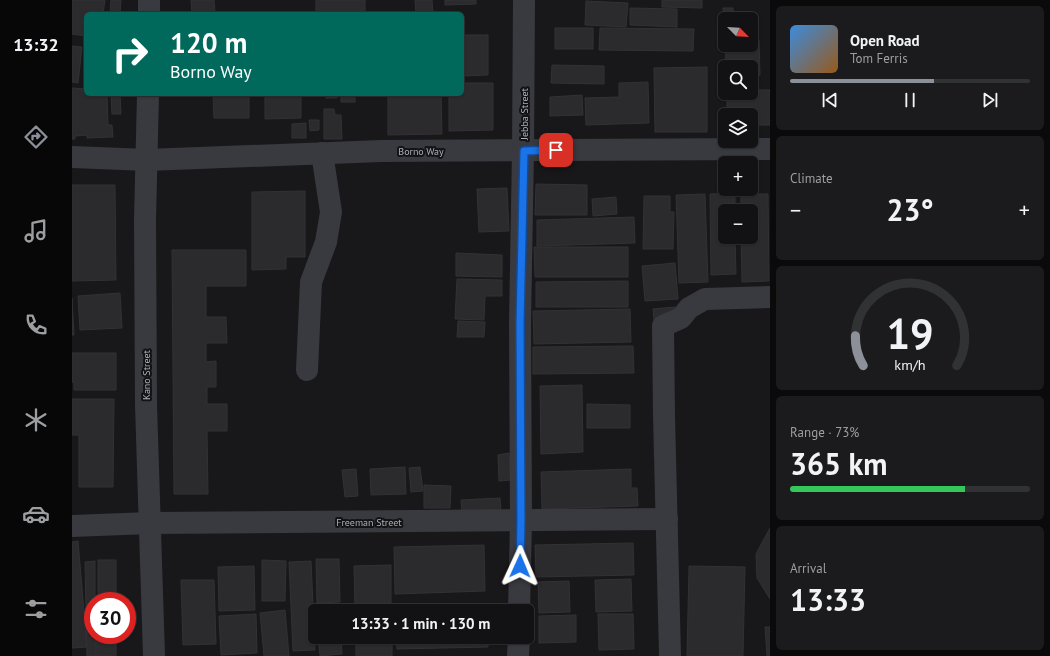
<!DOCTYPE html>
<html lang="en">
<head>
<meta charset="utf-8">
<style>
  :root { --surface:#121214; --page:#1b1b1d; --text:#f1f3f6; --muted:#9c9ea0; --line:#313234; --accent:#8c9099 }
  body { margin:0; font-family:"PT Sans",sans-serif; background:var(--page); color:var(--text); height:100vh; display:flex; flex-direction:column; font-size:15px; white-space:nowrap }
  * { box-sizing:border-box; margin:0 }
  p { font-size:13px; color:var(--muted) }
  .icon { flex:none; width:22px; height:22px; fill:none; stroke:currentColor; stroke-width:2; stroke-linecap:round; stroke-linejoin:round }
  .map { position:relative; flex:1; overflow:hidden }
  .details { display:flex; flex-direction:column; gap:6px; padding:6px; background:#0a0a0b; width:280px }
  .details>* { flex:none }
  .banner { position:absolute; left:12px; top:12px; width:380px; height:84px; border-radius:6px; box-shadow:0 1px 3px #0004,0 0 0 1px var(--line); background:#00695c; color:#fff; overflow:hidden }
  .needle { width:26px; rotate:114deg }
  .buttons { position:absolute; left:646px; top:12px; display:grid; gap:8px }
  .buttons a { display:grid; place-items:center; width:40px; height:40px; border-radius:6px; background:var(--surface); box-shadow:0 1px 3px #0004,0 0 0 1px var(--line); font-size:20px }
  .speed { position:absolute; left:12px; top:592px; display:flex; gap:8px; font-size:20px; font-weight:700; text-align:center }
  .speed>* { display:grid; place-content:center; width:52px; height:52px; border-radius:50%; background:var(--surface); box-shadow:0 1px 3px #0004,0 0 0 1px var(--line); line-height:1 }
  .speed .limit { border:6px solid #d22; background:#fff; color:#111 }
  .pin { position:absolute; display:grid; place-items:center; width:34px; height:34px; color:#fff; margin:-17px; border-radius:8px; box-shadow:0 2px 6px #0006 }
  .me { position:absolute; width:44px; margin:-22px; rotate:1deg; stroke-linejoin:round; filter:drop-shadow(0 0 3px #0008) }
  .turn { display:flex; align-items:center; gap:14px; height:84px; padding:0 20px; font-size:18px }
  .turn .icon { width:52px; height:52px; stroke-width:2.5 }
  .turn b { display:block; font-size:28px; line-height:34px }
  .big { font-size:30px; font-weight:800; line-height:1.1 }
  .details .tile { flex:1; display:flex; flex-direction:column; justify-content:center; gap:6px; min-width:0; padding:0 14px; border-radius:6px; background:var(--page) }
  .details .dial { align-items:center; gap:0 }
  .dial svg { height:104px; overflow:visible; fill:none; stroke:var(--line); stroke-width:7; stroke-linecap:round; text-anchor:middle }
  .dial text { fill:var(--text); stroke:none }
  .song { display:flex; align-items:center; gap:12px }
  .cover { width:48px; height:48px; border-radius:6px; background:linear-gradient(135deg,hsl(210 70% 55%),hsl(30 70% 35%)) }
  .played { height:4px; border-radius:2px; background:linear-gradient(90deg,var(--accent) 60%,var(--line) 60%) }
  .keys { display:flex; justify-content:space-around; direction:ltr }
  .heat { display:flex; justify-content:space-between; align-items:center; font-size:22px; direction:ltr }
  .charge { height:6px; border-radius:3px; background:linear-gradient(90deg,#34c759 73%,var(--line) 0) }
  .trip { position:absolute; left:236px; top:604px; width:226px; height:40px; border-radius:6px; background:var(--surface); box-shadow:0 1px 3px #0004,0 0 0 1px var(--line); font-weight:800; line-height:40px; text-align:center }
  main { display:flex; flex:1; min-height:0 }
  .tabs { display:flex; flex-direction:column; width:72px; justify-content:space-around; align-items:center; background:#070708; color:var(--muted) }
  .tabs .icon { width:28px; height:28px }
  .tabs .active { color:var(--accent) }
  .tabs b { font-size:18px; color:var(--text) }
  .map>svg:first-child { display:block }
  .building { fill:#2b2b2e; stroke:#323236 }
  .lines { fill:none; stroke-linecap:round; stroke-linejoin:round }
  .minor { stroke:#393a3f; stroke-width:22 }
  .route-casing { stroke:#114b97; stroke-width:10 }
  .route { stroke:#1a73e8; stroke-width:7 }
  .labels { text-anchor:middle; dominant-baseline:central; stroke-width:4; stroke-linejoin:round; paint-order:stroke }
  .street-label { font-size:10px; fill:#abb0b9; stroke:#131315 }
</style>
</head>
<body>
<main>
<nav class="tabs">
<b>13:32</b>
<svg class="icon active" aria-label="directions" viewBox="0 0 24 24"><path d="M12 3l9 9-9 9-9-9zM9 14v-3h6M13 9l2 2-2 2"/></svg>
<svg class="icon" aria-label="music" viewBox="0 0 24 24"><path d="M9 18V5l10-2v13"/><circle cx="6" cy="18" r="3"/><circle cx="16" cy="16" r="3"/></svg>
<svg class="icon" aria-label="phone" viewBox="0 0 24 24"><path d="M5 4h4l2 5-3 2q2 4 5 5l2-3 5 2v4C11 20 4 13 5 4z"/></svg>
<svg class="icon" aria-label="climate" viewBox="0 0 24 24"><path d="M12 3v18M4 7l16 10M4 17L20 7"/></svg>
<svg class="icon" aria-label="car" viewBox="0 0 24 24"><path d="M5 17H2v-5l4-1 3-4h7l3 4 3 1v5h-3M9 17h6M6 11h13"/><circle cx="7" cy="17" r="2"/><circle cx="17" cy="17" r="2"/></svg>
<svg class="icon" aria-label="filters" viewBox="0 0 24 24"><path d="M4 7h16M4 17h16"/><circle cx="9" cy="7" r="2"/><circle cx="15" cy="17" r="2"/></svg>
</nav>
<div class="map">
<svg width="698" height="656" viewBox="0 0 698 656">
  <rect width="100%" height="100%" fill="#18181a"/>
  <g class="building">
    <polygon points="0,0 33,0 31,14 14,14 14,36 0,34"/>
    <polygon points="39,0 49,0 48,14 38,14"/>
    <polygon points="119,0 142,0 143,13 120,14"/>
    <rect x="244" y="0" width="49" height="14"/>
    <polygon points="343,0 360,0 361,14 344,14"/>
    <polygon points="373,0 404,0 404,4 373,5"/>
    <polygon points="590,0 630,0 630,8 590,7"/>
    <polygon points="514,1 556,3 554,27 513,25"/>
    <polygon points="558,8 605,9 605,27 558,25"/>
    <polygon points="651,8 661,8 662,19 653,19 653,30 652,30"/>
    <rect x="483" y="28" width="38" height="21"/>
    <polygon points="528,28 622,29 621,51 527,50"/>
    <polygon points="390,35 416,35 416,75 390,76"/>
    <polygon points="679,40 687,40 688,75 679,75 679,67 654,67 653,45 679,45"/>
    <polygon points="0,46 10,47 6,83 0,82"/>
    <polygon points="480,65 532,66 532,84 479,83"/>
    <polygon points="635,67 635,132 583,132 582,68"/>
    <polygon points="576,82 577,123 514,125 513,98 547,97 547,83"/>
    <polygon points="390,83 421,83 421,130 377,131 377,94 390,94"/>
    <polygon points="0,88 14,89 14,94 35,94 36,125 40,125 41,137 15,138 15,135 3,136 3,139 0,139"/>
    <polygon points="679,90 698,90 698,125 679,125 679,115 655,115 655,93 679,93"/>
    <polygon points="39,94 48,94 49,114 40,114"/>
    <polygon points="141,94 177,94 177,118 142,118"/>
    <rect x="254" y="94" width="11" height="4"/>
    <rect x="269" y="94" width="14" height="8"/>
    <polygon points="316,94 369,94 370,134 316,135"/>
    <polygon points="510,95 511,115 478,116 478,97"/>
    <polygon points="193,96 229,96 229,118 193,119"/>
    <polygon points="252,109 262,109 263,115 269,115 270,139 252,139"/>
    <polygon points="237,120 247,120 247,130 238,131"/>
    <polygon points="234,123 234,138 220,138 220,124"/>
    <polygon points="464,184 515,185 515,215 463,215"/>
    <polygon points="0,185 43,185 44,280 0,281"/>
    <polygon points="435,188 437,231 407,232 405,189"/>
    <polygon points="233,191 233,257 214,257 214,269 180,270 180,192"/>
    <polygon points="663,193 663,211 653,211 653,237 663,237 664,274 639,275 638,194"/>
    <polygon points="633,194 636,282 607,283 604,195"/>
    <polygon points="669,194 696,194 697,281 670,282 669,237 679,237 679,211 669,211"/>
    <polygon points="572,196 598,196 598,212 602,212 601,249 571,249"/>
    <polygon points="544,197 545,214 521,216 520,199"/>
    <polygon points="562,217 563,243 465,246 465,220"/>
    <polygon points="462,247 556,247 556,277 463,277"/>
    <polygon points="100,250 174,250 174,286 134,286 134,317 154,317 155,343 134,343 134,362 144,361 144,387 135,387 135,404 155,404 155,431 135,431 136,494 102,494"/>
    <polygon points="384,253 430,255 430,277 384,276"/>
    <polygon points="603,263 606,299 573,301 570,266"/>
    <polygon points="385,279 430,280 430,296 413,296 412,320 383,319"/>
    <polygon points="556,281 556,307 464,307 464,282"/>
    <polygon points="48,293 50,328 8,330 6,296"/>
    <polygon points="0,298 2,335 0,335"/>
    <polygon points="603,307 604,318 582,320 581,309"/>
    <polygon points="558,309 559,342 462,344 461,311"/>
    <polygon points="386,321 413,322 412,337 385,337"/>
    <polygon points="561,346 562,373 461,374 461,347"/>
    <polygon points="0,353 44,353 44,390 2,390 2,382 0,382"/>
    <polygon points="510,385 511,452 469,454 468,386"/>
    <polygon points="0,399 42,399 41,487 7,487 7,435 0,435"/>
    <polygon points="515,404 558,405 558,428 515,428"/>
    <polygon points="437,453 439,480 427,481 426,455"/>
    <polygon points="333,467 334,494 299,495 298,469"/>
    <polygon points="348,467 351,491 339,492 337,468"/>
    <polygon points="284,469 286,496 273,497 270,470"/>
    <polygon points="559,469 559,488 565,488 566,506 470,509 469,472"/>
    <polygon points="352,485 379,486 378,508 352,508"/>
    <polygon points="428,498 429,511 390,513 389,500"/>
    <polygon points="698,528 698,599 685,578 684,554"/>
    <polygon points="6,541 15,647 0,648 0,542"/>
    <polygon points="561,543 562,575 464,577 463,545"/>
    <polygon points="412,545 413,591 323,594 322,547"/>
    <polygon points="244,559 267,559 268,602 245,603"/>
    <rect x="26" y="560" width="18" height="41"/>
    <polygon points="190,560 214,561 213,601 190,601"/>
    <polygon points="23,561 23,601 21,601 21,635 24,635 24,656 15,656 13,562"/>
    <polygon points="239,561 243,650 221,651 217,562"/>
    <polygon points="319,565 319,611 283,611 282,566"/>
    <polygon points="182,566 183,610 147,611 146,567"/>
    <polygon points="617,566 673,567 671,656 615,656"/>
    <polygon points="559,579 560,611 524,612 523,580"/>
    <polygon points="109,580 142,580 144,644 111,645"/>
    <polygon points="497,581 498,612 467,613 466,582"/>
    <polygon points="213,610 217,656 192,656 188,613"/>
    <polygon points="184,614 185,653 149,655 147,616"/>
    <polygon points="526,614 561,614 562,649 527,650"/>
    <polygon points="504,615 504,642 467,643 467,616"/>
    <polygon points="693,627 698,627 698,656 695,656"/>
    <rect x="25" y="635" width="19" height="21"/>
    <polygon points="246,637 269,637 270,654 248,656"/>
    <rect x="284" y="637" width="36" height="19"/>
    <polygon points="324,637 416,637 416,647 325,649"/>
  </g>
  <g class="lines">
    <g class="minor">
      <polyline points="77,14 77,0"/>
      <polyline points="76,94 73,220 74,405 82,656"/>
      <polyline points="0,157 75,160 309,151 698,149"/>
      <polyline points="235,370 239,282 254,242 259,212 250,153"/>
      <polyline points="0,526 78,523 595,519"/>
      <polyline points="447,611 449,521 448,323 451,151 452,0"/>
      <polyline points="446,656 447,637"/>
      <polyline points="598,656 592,416 591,326 609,318 617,308 633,299 698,297"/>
    </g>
  </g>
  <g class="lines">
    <defs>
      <polyline id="route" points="448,566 449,521 448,323 452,151 484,150"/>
    </defs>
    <use href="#route" class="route-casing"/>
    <use href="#route" class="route"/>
  </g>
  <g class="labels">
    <g class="street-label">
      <text transform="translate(452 114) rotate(-90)">Jebba Street</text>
      <text x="349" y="151">Borno Way</text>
      <text transform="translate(74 375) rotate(-90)">Kano Street</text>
      <text x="297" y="522">Freeman Street</text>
    </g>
  </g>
</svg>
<div class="buttons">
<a><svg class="needle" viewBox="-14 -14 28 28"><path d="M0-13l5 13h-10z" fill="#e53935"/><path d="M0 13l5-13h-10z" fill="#9c9ea0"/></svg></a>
<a><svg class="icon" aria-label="search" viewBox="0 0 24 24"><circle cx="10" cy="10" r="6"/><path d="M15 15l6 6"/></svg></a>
<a><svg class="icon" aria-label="layers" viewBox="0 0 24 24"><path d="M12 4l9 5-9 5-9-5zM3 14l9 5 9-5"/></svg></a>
<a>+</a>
<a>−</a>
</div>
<div class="speed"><div class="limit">30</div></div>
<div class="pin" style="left:484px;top:150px;background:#d93025"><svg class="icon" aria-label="arrive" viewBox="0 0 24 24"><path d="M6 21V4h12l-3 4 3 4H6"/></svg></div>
<svg class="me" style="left:448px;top:566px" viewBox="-20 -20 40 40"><path d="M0-17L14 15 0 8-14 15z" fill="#1a73e8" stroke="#fff" stroke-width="4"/></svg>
<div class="trip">13:33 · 1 min · 130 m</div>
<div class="banner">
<div class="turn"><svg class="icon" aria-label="right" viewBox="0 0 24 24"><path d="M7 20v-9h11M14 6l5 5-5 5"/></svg><div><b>120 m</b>Borno Way</div></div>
</div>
</div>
<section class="details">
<div class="tile">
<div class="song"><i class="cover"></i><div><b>Open Road</b><p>Tom Ferris</p></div></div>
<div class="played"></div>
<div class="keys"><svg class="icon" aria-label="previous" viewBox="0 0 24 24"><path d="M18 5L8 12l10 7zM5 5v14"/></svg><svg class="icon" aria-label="pause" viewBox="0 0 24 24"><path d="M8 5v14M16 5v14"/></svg><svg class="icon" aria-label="next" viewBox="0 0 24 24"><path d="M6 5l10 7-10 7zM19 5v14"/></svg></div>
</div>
<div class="tile"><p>Climate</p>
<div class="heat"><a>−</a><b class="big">23°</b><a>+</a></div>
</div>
<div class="tile dial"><svg viewBox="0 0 100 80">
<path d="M14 69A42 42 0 1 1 86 69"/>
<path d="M14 69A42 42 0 0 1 8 46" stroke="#8c9099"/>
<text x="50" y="56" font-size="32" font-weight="700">19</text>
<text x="50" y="72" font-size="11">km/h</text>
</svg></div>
<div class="tile"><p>Range · 73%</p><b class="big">365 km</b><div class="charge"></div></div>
<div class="tile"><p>Arrival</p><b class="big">13:33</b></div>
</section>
</main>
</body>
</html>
